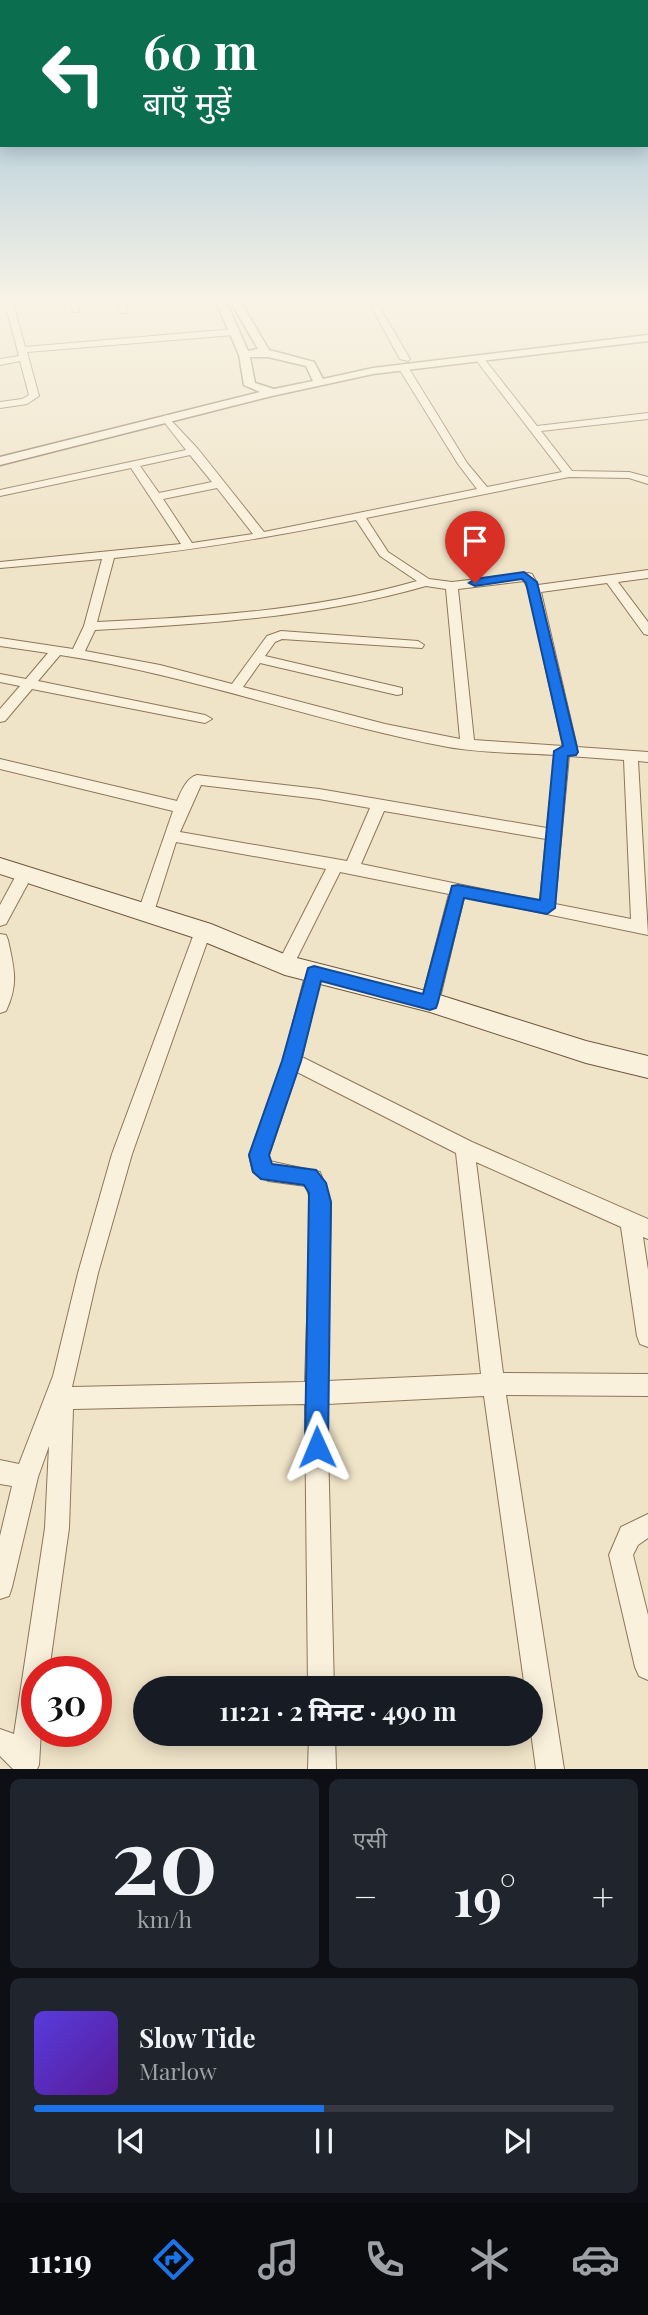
<!DOCTYPE html>
<html lang="hi">
<head>
<meta charset="utf-8">
<style>
  :root { --surface:#171b24; --page:#20242c; --text:#f1f3f6; --muted:#9ea1a6; --line:#363941; --accent:#1a73e8 }
  body { margin:0; font-family:"Playfair Display","Noto Sans Devanagari",serif; background:var(--page); color:var(--text); height:100vh; display:flex; flex-direction:column; font-size:26px; white-space:nowrap }
  * { box-sizing:border-box; margin:0 }
  p { font-size:23px; color:var(--muted) }
  .icon { flex:none; width:38px; height:38px; fill:none; stroke:currentColor; stroke-width:2; stroke-linecap:round; stroke-linejoin:round }
  .map { position:relative; height:1769px; overflow:hidden }
  .details { display:flex; flex-direction:column; gap:10px; padding:10px; background:#0d0f14; flex:1 }
  .details>* { flex:none }
  .banner { position:absolute; left:0px; top:0px; width:649px; height:147px; box-shadow:0 4px 18px #0003; background:#0b6e4f; color:#fff; overflow:hidden }
  .speed { position:absolute; left:21px; top:1656px; display:flex; gap:14px; font-size:35px; font-weight:700; text-align:center }
  .speed>* { display:grid; place-content:center; width:91px; height:91px; border-radius:50%; background:var(--surface); box-shadow:0 4px 18px #0003; line-height:1 }
  .speed .limit { border:10px solid #d22; background:#fff; color:#111 }
  .pin { position:absolute; display:grid; place-items:center; width:60px; height:60px; color:#fff; margin:-72px -30px; border-radius:50% 50% 50% 0; rotate:-45deg; box-shadow:0 0 7px #0007 }
  .pin .icon { rotate:45deg }
  .me { position:absolute; width:77px; margin:-38px; rotate:359deg; stroke-linejoin:round; filter:drop-shadow(0 0 5px #0008) }
  .turn { display:flex; align-items:center; gap:24px; height:147px; padding:0 28px; font-size:32px }
  .turn .icon { width:91px; height:91px; stroke-width:2.5 }
  .turn b { display:block; font-size:49px; line-height:60px }
  .big { font-size:52px; font-weight:700; line-height:1.1 }
  .details .tile { flex:1; display:flex; flex-direction:column; justify-content:center; gap:10px; min-width:0; padding:0 24px; border-radius:10px; background:var(--page) }
  .details .dial { align-items:center; gap:0 }
  .dial b { font-size:91px; line-height:1 }
  .song { display:flex; align-items:center; gap:21px }
  .cover { width:84px; height:84px; border-radius:10px; background:linear-gradient(135deg,hsl(250 70% 55%),hsl(270 70% 35%)) }
  .played { height:7px; border-radius:4px; background:linear-gradient(90deg,var(--accent) 50%,var(--line) 50%) }
  .keys { display:flex; justify-content:space-around; direction:ltr }
  .heat { display:flex; justify-content:space-between; align-items:center; font-size:38px; direction:ltr }
  .details .tiles { flex:1; display:grid; gap:10px; grid-template-columns:1fr 1fr }
  .tile:last-child { grid-column:span 2 }
  .trip { position:absolute; left:133px; top:1676px; width:410px; height:70px; border-radius:35px; background:var(--surface); box-shadow:0 4px 18px #0003; font-weight:700; line-height:70px; text-align:center }
  .dock { display:flex; height:112px; justify-content:space-around; align-items:center; background:#090b0e; color:var(--muted) }
  .dock .icon { width:49px; height:49px }
  .dock .on { color:var(--accent) }
  .dock b { font-size:32px; color:var(--text) }
  .map>svg:first-child { display:block }
  .lines { fill:none; stroke-linecap:round; stroke-linejoin:round }
  .minor-casing { stroke:#8d765c; stroke-width:2 }
  .tertiary-casing { stroke:#8d765c; stroke-width:3 }
  .secondary-casing { stroke:#6f573f; stroke-width:2 }
  .minor { fill:#faf1dc; fill-rule:evenodd }
  .tertiary { fill:#faf1dc; fill-rule:evenodd }
  .secondary { fill:#faf1dc; fill-rule:evenodd }
  .route { fill:#1a73e8; stroke:#114b97; stroke-width:2 }
</style>
</head>
<body>
<div class="map">
<svg width="648" height="1769" viewBox="0 0 648 1769">
  <rect width="100%" height="100%" fill="#f0e4c8"/>
  <g class="lines">
    <defs>
      <g id="minor">
        <polygon points="4,299 12,299 25,347 234,329 238,332 234,335 27,352 39,396 27,404 0,408 0,402 22,399 29,395 20,361 0,365 0,359 19,356"/>
        <polygon points="69,299 77,299 79,312 73,312"/>
        <polygon points="116,299 124,299 127,313 121,313"/>
        <polygon points="367,299 375,299 410,359 408,361 400,359"/>
        <path d="M476 356H482L537 426 648 413V419L541 431 572 471 629 472 648 477V484L629 478 569 477 366 518 388 552 429 579 452 582 528 573 532 574 538 585 648 570V578L618 582 648 622V635L644 634 607 583 541 592 577 747 648 752V762L638 761 648 935 464 897 439 1002 436 1007 430 1009 424 1007 421 1002 449 894 340 872 291 970 285 972 279 970 277 965 326 869 176 842 154 912 152 916H140L138 912 173 811 0 769V759L177 801C181 792 186 778 197 775L319 789 547 828 555 755C520 753 482 753 448 747 316 722 192 675 60 655L38 681 205 715 212 719 205 723 32 689 5 721 0 722V709L20 686 0 682V674L26 679 48 653 0 646V638L73 649 84 626 102 559 0 568V562L181 544 131 468 0 496V490L186 450 161 418 166 415 198 449 264 532 477 489 458 464 398 367 403 364 408 367 467 463 487 487 562 472 476 360ZM190 455 212 482 159 493 140 466ZM217 488 253 534 192 543 163 499ZM356 520 380 556 417 581C312 611 205 617 97 622L114 558C196 550 276 536 356 520ZM524 581 528 589 563 746 474 740 458 589ZM426 586 446 589 460 739 385 724 243 687 260 663 397 695 402 694V688L265 656 275 642 282 639 422 648 424 645 418 641 281 631 267 636 232 684 160 665 85 651 95 630C207 624 318 617 426 586ZM569 756 624 760 631 919 555 904ZM201 785 319 799 370 808 347 861 180 832ZM384 811 546 839 540 901 361 864Z"/>
        <polygon points="25,868 33,874 6,924 0,926 0,905 19,870"/>
        <path d="M203 925 209 926 211 931 132 1154 98 1273 72 1387 305 1382 311 1202 306 1186 268 1181 253 1172 249 1155 283 1061 306 972 308 967 314 965 320 967 322 972 302 1057 472 1142 648 1219V1239L643 1237 648 1270V1347L640 1344 637 1336 621 1227 476 1162 503 1373 648 1374V1396L506 1395 564 1769H536L530 1725V1689H525L484 1396 327 1404 334 1689H308L305 1404 73 1409 69 1528 49 1671H37V1731H41L39 1765 37 1769H13L0 1756V1729L14 1734 45 1528 49 1446 38 1477 12 1587 9 1596 0 1599V1536L12 1486 0 1484V1460L19 1464 53 1376 78 1273 112 1154 195 931 197 926ZM297 1072 456 1153 481 1374 327 1381 331 1202 320 1172 269 1161V1155Z"/>
        <path d="M0 934 6 935 8 940C14 968 19 984 6 1011L0 1013Z"/>
        <polygon points="648,1514 648,1538 638,1545 633,1555 648,1615 648,1680 639,1676 635,1667 609,1555 621,1527"/>
        <polygon points="309,1734 335,1734 336,1769 308,1769"/>
      </g>
      <path id="tertiary" d="M215 299H225L248 351 258 349 229 299H239L269 350 314 362 323 379 373 368 648 335V341L373 374 272 396 0 465V457L260 392 244 385 239 355ZM250 357H268L306 366 313 381 274 389 255 383Z"/>
      <polygon id="secondary" points="0,858 211,924 289,956 430,992 586,1041 648,1056 648,1078 586,1063 430,1012 285,975 195,938 0,874"/>
    </defs>
    <use href="#minor" class="minor-casing"/>
    <use href="#tertiary" class="tertiary-casing"/>
    <use href="#secondary" class="secondary-casing"/>
    <use href="#minor" class="minor"/>
    <use href="#tertiary" class="tertiary"/>
    <use href="#secondary" class="secondary"/>
  </g>
  <linearGradient id="sky" x2="0" y2="1"><stop stop-color="#8fbad6"/><stop offset="0.55" stop-color="#f8f3e6"/><stop offset="1" stop-color="#f8f3e6" stop-opacity="0"/></linearGradient>
  <rect width="648" height="547" fill="url(#sky)"/>
  <polygon class="route" points="524,572 537,582 578,752 576,755 568,756 555,908 547,914 464,898 438,1002 436,1008 430,1010 321,981 301,1061 269,1155 272,1164 316,1170 326,1183 331,1202 328,1447 325,1455 317,1459 309,1455 305,1447 309,1193 304,1185 261,1179 253,1172 249,1155 282,1061 308,968 314,966 423,994 452,886 458,885 540,900 554,751 563,746 526,583 522,579 475,586 469,583 475,579"/>
</svg>
<div class="speed"><div class="limit">30</div></div>
<div class="pin" style="left:475px;top:583px;background:#d93025"><svg class="icon" aria-label="arrive" viewBox="0 0 24 24"><path d="M6 21V4h12l-3 4 3 4H6"/></svg></div>
<svg class="me" style="left:317px;top:1447px" viewBox="-20 -20 40 40"><path d="M0-17L14 15 0 8-14 15z" fill="#1a73e8" stroke="#fff" stroke-width="4"/></svg>
<div class="trip">11:21 · 2 मिनट · 490 m</div>
<div class="banner">
<div class="turn"><svg class="icon" aria-label="left" viewBox="0 0 24 24"><path d="M17 20v-9H6M10 6l-5 5 5 5"/></svg><div><b>60 m</b>बाएँ मुड़ें</div></div>
</div>
</div>
<section class="details">
<div class="tiles">
<div class="tile dial"><b>20</b><p>km/h</p></div>
<div class="tile"><p>एसी</p>
<div class="heat"><a>−</a><b class="big">19°</b><a>+</a></div>
</div>
<div class="tile">
<div class="song"><i class="cover"></i><div><b>Slow Tide</b><p>Marlow</p></div></div>
<div class="played"></div>
<div class="keys"><svg class="icon" aria-label="previous" viewBox="0 0 24 24"><path d="M18 5L8 12l10 7zM5 5v14"/></svg><svg class="icon" aria-label="pause" viewBox="0 0 24 24"><path d="M8 5v14M16 5v14"/></svg><svg class="icon" aria-label="next" viewBox="0 0 24 24"><path d="M6 5l10 7-10 7zM19 5v14"/></svg></div>
</div>
</div>
</section>
<nav class="dock">
<b>11:19</b>
<svg class="icon on" aria-label="directions" viewBox="0 0 24 24"><path d="M12 3l9 9-9 9-9-9zM9 14v-3h6M13 9l2 2-2 2"/></svg>
<svg class="icon" aria-label="music" viewBox="0 0 24 24"><path d="M9 18V5l10-2v13"/><circle cx="6" cy="18" r="3"/><circle cx="16" cy="16" r="3"/></svg>
<svg class="icon" aria-label="phone" viewBox="0 0 24 24"><path d="M5 4h4l2 5-3 2q2 4 5 5l2-3 5 2v4C11 20 4 13 5 4z"/></svg>
<svg class="icon" aria-label="climate" viewBox="0 0 24 24"><path d="M12 3v18M4 7l16 10M4 17L20 7"/></svg>
<svg class="icon" aria-label="car" viewBox="0 0 24 24"><path d="M5 17H2v-5l4-1 3-4h7l3 4 3 1v5h-3M9 17h6M6 11h13"/><circle cx="7" cy="17" r="2"/><circle cx="17" cy="17" r="2"/></svg>
</nav>
</body>
</html>
